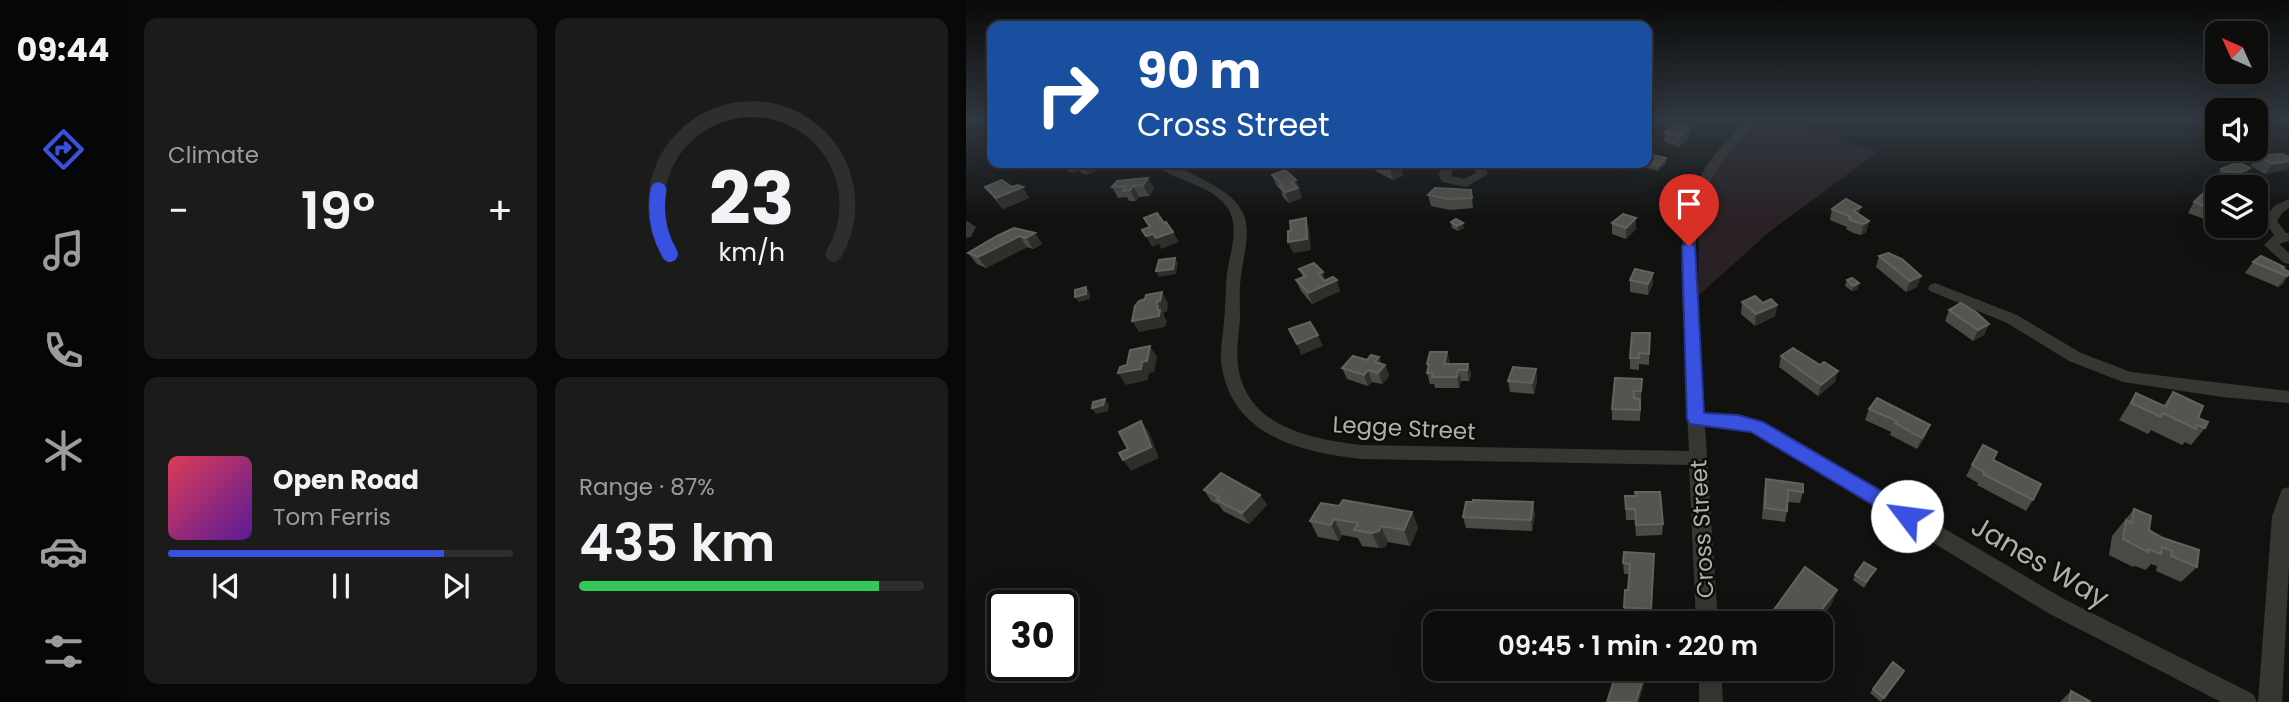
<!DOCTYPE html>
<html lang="en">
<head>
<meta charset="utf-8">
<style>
  :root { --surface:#0d0e0c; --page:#1b1c1a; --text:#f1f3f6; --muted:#9a9c9d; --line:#2d2e2d; --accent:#3951e1 }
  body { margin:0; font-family:Poppins,sans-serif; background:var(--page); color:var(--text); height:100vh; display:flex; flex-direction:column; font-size:26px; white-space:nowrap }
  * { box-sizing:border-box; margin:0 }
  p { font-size:23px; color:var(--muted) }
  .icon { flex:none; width:38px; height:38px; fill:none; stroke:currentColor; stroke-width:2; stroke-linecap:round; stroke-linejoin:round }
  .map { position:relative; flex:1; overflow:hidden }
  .drawer { display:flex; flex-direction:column; gap:18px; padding:18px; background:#070807; width:840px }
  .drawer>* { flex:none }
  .banner { position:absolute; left:21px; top:21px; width:665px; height:147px; border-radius:14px; box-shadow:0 7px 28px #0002,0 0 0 2px var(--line); background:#1a4fa0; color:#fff; overflow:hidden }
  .needle { width:46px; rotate:315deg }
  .controls { position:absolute; left:1239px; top:21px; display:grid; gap:14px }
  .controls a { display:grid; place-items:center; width:63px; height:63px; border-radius:14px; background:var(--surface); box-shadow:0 7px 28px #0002,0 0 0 2px var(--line); font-size:35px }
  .speed { position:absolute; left:21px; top:590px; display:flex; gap:14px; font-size:35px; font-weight:700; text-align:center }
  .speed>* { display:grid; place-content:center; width:91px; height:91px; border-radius:50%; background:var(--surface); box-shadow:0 7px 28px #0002,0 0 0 2px var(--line); line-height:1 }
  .speed .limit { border:4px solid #111; border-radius:10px; background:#fff; color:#111 }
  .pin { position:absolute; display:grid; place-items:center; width:60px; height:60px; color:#fff; margin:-72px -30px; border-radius:50% 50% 50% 0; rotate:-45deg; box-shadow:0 0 7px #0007 }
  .pin .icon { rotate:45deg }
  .me { position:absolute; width:77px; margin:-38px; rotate:300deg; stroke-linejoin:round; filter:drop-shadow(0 0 5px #0008) }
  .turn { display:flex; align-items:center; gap:24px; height:147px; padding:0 35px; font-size:32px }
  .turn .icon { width:91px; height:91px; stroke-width:2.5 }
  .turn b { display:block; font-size:49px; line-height:60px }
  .big { font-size:52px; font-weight:600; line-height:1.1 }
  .drawer .widget { flex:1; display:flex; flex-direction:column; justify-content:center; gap:10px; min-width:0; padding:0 24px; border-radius:14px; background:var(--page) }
  .drawer .dial { align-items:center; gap:0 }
  .dial svg { height:182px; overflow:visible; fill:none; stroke:var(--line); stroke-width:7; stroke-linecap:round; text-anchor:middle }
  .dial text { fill:var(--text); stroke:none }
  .song { display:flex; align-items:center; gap:21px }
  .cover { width:84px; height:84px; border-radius:10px; background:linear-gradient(135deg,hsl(350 70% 55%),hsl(270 70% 35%)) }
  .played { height:7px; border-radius:4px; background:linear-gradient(90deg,var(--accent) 80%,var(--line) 80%) }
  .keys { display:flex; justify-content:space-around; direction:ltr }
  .heat { display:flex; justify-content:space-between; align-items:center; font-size:38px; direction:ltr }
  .charge { height:10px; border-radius:5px; background:linear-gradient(90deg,#34c759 87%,var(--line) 0) }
  .drawer .tiles { flex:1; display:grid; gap:18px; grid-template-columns:repeat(2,1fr) }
  .trip { position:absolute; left:457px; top:611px; width:410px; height:70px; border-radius:14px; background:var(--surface); box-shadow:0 7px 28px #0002,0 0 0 2px var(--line); font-weight:600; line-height:70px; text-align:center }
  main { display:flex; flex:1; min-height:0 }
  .tabs { display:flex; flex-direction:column; width:126px; justify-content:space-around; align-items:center; background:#050605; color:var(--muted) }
  .tabs .icon { width:49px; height:49px }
  .tabs .active { color:var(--accent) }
  .tabs b { font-size:32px; color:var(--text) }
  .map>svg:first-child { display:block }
  .green { fill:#292126 }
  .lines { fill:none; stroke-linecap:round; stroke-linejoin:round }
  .minor { fill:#363632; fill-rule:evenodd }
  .wall { fill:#494a44 }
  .shaded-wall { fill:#2e2f2b }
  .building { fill:#54554e; stroke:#63635c; stroke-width:2 }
  .route { fill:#3951e1; stroke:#253592; stroke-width:2 }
  .labels { text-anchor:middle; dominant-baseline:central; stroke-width:5; stroke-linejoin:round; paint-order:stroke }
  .street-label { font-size:23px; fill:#b1b0a3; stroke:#0c0d0b }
  .near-street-label { font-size:28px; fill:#b1b0a3; stroke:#0c0d0b }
</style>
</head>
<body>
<main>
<nav class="tabs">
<b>09:44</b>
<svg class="icon active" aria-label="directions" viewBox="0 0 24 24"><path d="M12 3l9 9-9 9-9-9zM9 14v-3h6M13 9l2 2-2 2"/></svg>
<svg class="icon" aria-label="music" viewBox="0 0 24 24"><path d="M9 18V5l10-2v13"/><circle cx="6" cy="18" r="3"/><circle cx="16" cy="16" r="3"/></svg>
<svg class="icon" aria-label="phone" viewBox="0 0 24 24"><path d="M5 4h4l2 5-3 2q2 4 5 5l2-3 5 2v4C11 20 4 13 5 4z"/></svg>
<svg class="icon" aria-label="climate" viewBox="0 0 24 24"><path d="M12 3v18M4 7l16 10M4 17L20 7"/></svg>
<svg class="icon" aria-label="car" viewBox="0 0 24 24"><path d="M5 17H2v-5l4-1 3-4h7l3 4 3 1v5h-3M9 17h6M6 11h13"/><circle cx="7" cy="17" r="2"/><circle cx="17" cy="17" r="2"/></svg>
<svg class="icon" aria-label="filters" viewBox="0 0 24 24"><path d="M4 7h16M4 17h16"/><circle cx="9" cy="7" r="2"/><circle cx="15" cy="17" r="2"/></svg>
</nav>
<section class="drawer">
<div class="tiles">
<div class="widget"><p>Climate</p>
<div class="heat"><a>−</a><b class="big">19°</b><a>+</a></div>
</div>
<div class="widget dial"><svg viewBox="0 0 100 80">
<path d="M14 69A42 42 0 1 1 86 69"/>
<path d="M14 69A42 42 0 0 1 9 41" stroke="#3951e1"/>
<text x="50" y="56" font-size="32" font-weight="700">23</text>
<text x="50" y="72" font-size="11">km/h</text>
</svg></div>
<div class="widget">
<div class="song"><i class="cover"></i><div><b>Open Road</b><p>Tom Ferris</p></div></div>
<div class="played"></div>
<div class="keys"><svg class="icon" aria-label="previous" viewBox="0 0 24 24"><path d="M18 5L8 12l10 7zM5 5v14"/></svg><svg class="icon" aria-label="pause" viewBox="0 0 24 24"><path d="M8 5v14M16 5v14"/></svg><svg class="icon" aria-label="next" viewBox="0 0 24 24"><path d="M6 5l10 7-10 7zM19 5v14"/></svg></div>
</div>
<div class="widget"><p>Range · 87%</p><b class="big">435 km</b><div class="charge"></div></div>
</div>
</section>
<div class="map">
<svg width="1323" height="702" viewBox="0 0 1323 702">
  <rect width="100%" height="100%" fill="#111210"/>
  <polygon class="green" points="796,120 812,120 912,152 803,232 732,296 733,207 750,165"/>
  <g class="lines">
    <g class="minor">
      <path d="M781 120H792C775 141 755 158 743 183 717 238 734 351 738 413L772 415 797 422 1098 599 1287 694 1291 702H1255L1082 613 786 432 739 426 752 623H730L723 465 395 459C336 452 268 437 256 368 253 353 257 336 258 321 260 305 259 289 261 273 264 254 273 229 263 210 248 184 208 182 187 163 207 162 224 172 241 182 255 189 270 198 277 213 286 233 277 255 275 276 273 290 274 304 274 318 273 334 270 350 272 366 281 427 344 439 395 445L723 451C721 411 719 372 718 332 716 284 710 233 729 188 740 161 761 140 781 120Z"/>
      <path d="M489 163 518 165 522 174 500 187 476 182 472 174 479 166ZM497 168 509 170 510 173 498 179 485 176 487 170Z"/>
      <polygon points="1323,199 1323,208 1317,212 1311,221 1320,233 1323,233 1323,241 1313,244 1323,253 1323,264 1318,263 1298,245 1308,235 1298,221 1308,206"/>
      <polygon points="0,220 10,227 5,237 0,238"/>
      <polygon points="969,283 1051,315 1115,353 1165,372 1323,391 1323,403 1256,397 1157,382 1103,361 1041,323 964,291 962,288 964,285"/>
      <polygon points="1323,487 1323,566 1316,702 1292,702 1306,516 1316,489"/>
      <polygon points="733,668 755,668 757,702 733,702"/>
    </g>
  </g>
  <g class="wall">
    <polygon points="724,128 723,138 713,147 698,142 699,132"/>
    <polygon points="1291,156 1321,170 1299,174 1285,166"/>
    <polygon points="700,158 700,163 692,171 680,168 680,163"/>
    <polygon points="94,163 131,163 134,169 120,175 112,170 106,173 97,168"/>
    <polygon points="243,163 262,163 253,170 246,168"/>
    <polygon points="402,163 430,163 437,175 427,180 404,168"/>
    <polygon points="1284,168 1278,178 1261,186 1249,180 1255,169"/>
    <polygon points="306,175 334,191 336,198 323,203 317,197 315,190 310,185"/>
    <polygon points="182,178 188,188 183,196 173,197 170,201 163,201 161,197 152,198 146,187"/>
    <polygon points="19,187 46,187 63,198 37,209"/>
    <polygon points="505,190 507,208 484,210 465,206 462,195"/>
    <polygon points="1251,191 1251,201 1238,219 1222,213 1228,202"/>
    <polygon points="866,209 893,215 903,221 900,232 895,235 887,233 880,229 881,227 864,220"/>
    <polygon points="485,222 498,228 492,231 486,228"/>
    <polygon points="646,223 670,229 660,239 646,234"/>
    <polygon points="69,233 76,244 67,249 61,247 20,268 11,264 2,253 31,236"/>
    <polygon points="913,256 955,276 951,287 940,292 910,267"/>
    <polygon points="1287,262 1317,269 1323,272 1317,284 1312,287 1279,273"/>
    <polygon points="333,269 360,280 374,291 346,304 335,291 330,280 337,277"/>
    <polygon points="664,280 687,284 682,295 664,292"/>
    <polygon points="881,280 892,289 886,291 879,286"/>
    <polygon points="776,302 811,305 809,316 789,326 775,314"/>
    <polygon points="983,310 1023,324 1018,335 1007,341 979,321"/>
    <polygon points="684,333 683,365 673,364 673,370 664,369 664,358"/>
    <polygon points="815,356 869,382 852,396 813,367"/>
    <polygon points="484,363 484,364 502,364 505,375 503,381 495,381 493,388 469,388 468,384 464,384 461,373 462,369 461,364"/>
    <polygon points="416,364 419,365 423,376 416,384 406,382 402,386 381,379 376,368"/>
    <polygon points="570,369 571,381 568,394 544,392 542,381"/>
    <polygon points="676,379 674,421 646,420 646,409"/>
    <polygon points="1207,392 1232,418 1239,428 1225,445 1219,442 1216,445 1185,430 1182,434 1153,420 1170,393 1197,406"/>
    <polygon points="903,409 964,425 959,437 951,449 924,435 925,432 899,420"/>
    <polygon points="1027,460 1067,500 1060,511 1011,485 1012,483 1000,476 1006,465"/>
    <polygon points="800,479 837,492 834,503 822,502 821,511 819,522 796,519 798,490"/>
    <polygon points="238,490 294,495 301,505 283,524 257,511 253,505 245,501"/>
    <polygon points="659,496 697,524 696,535 670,536 669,520 660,520"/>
    <polygon points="373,506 446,512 452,528 444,546 422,542 419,547 413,548 396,546 392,538 376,535 373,541 352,537 344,521"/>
    <polygon points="1168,509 1183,530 1231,567 1215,582 1190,571 1191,566 1185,564 1180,570 1169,566 1167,567 1143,555 1146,536"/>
    <polygon points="569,513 566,531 500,528 497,517"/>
    <polygon points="688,554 685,619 658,617 658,607 662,590 663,574 658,574 657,563"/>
    <polygon points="910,569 898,588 887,580 889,575"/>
    <polygon points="871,590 865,605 851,623 804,623 807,611"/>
    <polygon points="935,675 915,702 904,693 907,689"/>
    <polygon points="1105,691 1125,702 1094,702"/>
  </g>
  <g class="shaded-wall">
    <polygon points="724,128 723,138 713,147 713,137"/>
    <polygon points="700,158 700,163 692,171 693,166"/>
    <polygon points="1323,161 1323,167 1321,170 1299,174 1306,164"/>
    <polygon points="100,163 107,163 112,170 106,173"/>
    <polygon points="119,163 131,163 134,169 120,175 114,165"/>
    <polygon points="250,163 262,163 253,170"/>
    <polygon points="434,165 437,175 427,180 424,170"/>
    <polygon points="1284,168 1278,178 1261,186 1268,175"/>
    <polygon points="182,178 188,188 183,196 177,185"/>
    <polygon points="330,180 336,198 323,203 319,192 326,182"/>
    <polygon points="167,186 173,197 170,201 164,190"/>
    <polygon points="57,187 63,198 37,209 30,198"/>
    <polygon points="1251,200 1247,207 1238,219 1244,208"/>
    <polygon points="895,207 892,217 888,211"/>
    <polygon points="340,218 343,229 345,250 327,253 322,242"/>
    <polygon points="670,218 670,229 660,239 660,228"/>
    <polygon points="903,221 900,232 895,235 898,224"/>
    <polygon points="497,223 498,228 492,231 491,226"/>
    <polygon points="207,232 213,242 195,249 190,238"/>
    <polygon points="69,233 76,244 67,249 60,238"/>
    <polygon points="187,234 193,244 186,247 180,236"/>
    <polygon points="54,236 61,247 20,268 12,257"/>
    <polygon points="209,258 212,263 210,274 193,277 190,271"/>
    <polygon points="357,272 361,283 353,274"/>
    <polygon points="687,273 687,284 682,295 682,284"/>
    <polygon points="1323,274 1317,284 1312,287 1321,276"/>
    <polygon points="955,276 951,287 940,292 944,281"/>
    <polygon points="371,280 374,291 346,304 342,293"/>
    <polygon points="893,283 892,289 886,291 887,286"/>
    <polygon points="120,287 124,293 124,299 113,302 109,297"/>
    <polygon points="196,292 202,303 201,312 198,312 198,316 201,321 199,327 173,332 166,321 192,310 191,301"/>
    <polygon points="811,305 809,316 789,326 790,314"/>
    <polygon points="1023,324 1018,335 1007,341 1012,330"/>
    <polygon points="352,335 357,346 335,355 331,344"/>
    <polygon points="184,346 191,357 188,372 183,373 182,380 160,385 152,373 176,362"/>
    <polygon points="481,352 484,363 481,375 478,364"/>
    <polygon points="413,357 417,367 419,365 423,376 416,384 409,362"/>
    <polygon points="502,364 505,375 503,381 501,370"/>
    <polygon points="570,369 571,381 568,394 566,383"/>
    <polygon points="402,370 406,382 402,386 398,375"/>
    <polygon points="492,370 495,381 493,388 491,377"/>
    <polygon points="872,371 869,382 852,396 855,385"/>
    <polygon points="139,399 143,405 142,411 130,414 126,408"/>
    <polygon points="175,421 183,432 193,458 165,471 157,460"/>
    <polygon points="964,425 959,437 951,449 956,438"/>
    <polygon points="294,495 301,505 283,524 276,513"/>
    <polygon points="567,502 569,513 566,531 565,520"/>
    <polygon points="446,512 452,528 444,546 438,530"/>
    <polygon points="368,519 376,535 373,541 365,525"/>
    <polygon points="415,526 422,542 419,547 413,548 406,533"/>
    <polygon points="871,590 865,605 851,623 845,623"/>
    <polygon points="678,675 678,684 673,702 670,702"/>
  </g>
  <g class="building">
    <polygon points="710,124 724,128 713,137 699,132"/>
    <polygon points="1316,154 1323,157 1323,161 1306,164 1291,156"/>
    <polygon points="687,155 700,158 693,166 681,163"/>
    <polygon points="1272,162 1284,168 1268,175 1255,169"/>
    <polygon points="411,163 430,163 434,165 424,170"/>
    <polygon points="319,170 330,180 326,182 332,188 319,192 313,186 317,185 306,175"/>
    <polygon points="182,178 177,185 167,186 164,190 157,191 160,186 146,187 151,181"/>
    <polygon points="36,180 46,187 52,185 57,187 30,198 19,187"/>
    <polygon points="469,188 505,190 506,198 482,199 462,195"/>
    <polygon points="1243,188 1251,191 1251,200 1244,208 1228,202"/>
    <polygon points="880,199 895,207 888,211 903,221 898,224 890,222 883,219 885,217 866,209"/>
    <polygon points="191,213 198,223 200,222 207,232 190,238 187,234 180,236 176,230 184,227 178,218"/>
    <polygon points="657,214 670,218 660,228 646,223"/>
    <polygon points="340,218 341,239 322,242 322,231 325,231 324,221"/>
    <polygon points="490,219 497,223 491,226 485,222"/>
    <polygon points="48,228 69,233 60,238 54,236 12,257 2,253 31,236"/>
    <polygon points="922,253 936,259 955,276 944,281 913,256"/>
    <polygon points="1295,256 1318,267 1316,268 1323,272 1323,274 1321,276 1287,262"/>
    <polygon points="209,258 207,269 190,271 193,260"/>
    <polygon points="348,263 357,272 353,274 358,281 367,277 371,280 342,293 330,280 340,276 333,269"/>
    <polygon points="669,269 687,273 682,284 664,280"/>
    <polygon points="886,278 893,283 887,286 881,280"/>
    <polygon points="120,287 120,294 109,297 109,290"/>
    <polygon points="196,292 194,301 191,301 192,310 194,310 193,316 166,321 169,306 173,301 179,299 180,295"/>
    <polygon points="789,296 797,303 805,299 811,305 790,314 776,302"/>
    <polygon points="995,303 1010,312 1023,324 1012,330 983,310"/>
    <polygon points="344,322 352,335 331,344 323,329"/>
    <polygon points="666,333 684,333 683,354 673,353 673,358 664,358"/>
    <polygon points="184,346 181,361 176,362 175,369 152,373 154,367 161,365 164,350"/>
    <polygon points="827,348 854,365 858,362 872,371 855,385 815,356"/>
    <polygon points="464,352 481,352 478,364 502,364 501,370 492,370 491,377 466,377 467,373 461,373 463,365 461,364"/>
    <polygon points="405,355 413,357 409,362 419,365 412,373 402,370 398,375 376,368 387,356 401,360"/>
    <polygon points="547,367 570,369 566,383 542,381"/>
    <polygon points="649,378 676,379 675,391 668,391 668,398 674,399 674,410 646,409"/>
    <polygon points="1207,392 1237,406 1232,418 1242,422 1239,428 1231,425 1230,429 1197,413 1195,417 1165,403 1170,393 1200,407"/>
    <polygon points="911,398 964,425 956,438 929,423 931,421 903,409"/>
    <polygon points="139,399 137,405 126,408 127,402"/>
    <polygon points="175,421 185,447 157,460 153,453 162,449 153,432"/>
    <polygon points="1017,445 1031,452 1027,460 1075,484 1067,500 1017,474 1018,472 1006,465"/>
    <polygon points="255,473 294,495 276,513 250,500 253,497 238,490"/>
    <polygon points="800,479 837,484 837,492 822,490 821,511 799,508"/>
    <polygon points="669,492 694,492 697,524 670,525 669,509 660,509 659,496 670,496"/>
    <polygon points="377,500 446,512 438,530 415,526 413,531 406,533 388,530 392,523 368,519 365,525 344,521 355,503 373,506"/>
    <polygon points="507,500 567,502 565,520 497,517 500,502 507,502"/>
    <polygon points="1168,509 1185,516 1183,530 1197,538 1233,550 1231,567 1205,556 1206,551 1196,547 1195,554 1182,549 1182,552 1157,539 1160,520 1166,523"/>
    <polygon points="658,552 688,554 685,609 658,607 659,590 662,590 664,564 657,563"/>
    <polygon points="898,562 910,569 900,582 889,575"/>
    <polygon points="839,567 871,590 845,623 823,623 807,611"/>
    <polygon points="927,662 938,671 918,698 907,689"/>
    <polygon points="652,668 660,668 678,675 670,702 641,702"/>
    <polygon points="1105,691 1125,702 1103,702"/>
  </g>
  <linearGradient id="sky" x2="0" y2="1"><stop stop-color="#090a09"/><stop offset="0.55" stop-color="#323942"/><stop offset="1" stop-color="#323942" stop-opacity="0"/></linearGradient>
  <rect width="1323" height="218" fill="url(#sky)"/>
  <polygon class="route" points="723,242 729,246 738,413 772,415 797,422 948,510 951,516 948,521 941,524 934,521 785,432 724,424 721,419 716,246"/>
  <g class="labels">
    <g class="street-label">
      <text transform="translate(438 428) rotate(3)">Legge Street</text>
      <text transform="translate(736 529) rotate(-93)">Cross Street</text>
    </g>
    <g class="near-street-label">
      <text transform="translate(1074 562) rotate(30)">Janes Way</text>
    </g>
  </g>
</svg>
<div class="controls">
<a><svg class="needle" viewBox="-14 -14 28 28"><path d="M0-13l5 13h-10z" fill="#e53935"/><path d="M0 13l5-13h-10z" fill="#9a9c9d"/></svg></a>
<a><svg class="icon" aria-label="sound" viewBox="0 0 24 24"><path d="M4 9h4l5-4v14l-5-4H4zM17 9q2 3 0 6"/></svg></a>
<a><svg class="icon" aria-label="layers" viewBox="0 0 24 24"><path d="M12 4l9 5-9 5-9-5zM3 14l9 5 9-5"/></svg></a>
</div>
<div class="speed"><div class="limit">30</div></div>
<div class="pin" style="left:723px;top:246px;background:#d93025"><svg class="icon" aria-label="arrive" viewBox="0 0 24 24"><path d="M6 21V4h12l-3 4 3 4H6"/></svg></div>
<svg class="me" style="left:941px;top:516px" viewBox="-20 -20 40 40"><circle r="19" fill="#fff"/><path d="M0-13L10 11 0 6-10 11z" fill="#3951e1"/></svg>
<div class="trip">09:45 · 1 min · 220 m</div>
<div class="banner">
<div class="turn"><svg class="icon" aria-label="right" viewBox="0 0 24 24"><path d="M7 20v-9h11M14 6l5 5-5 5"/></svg><div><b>90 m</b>Cross Street</div></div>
</div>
</div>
</main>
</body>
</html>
